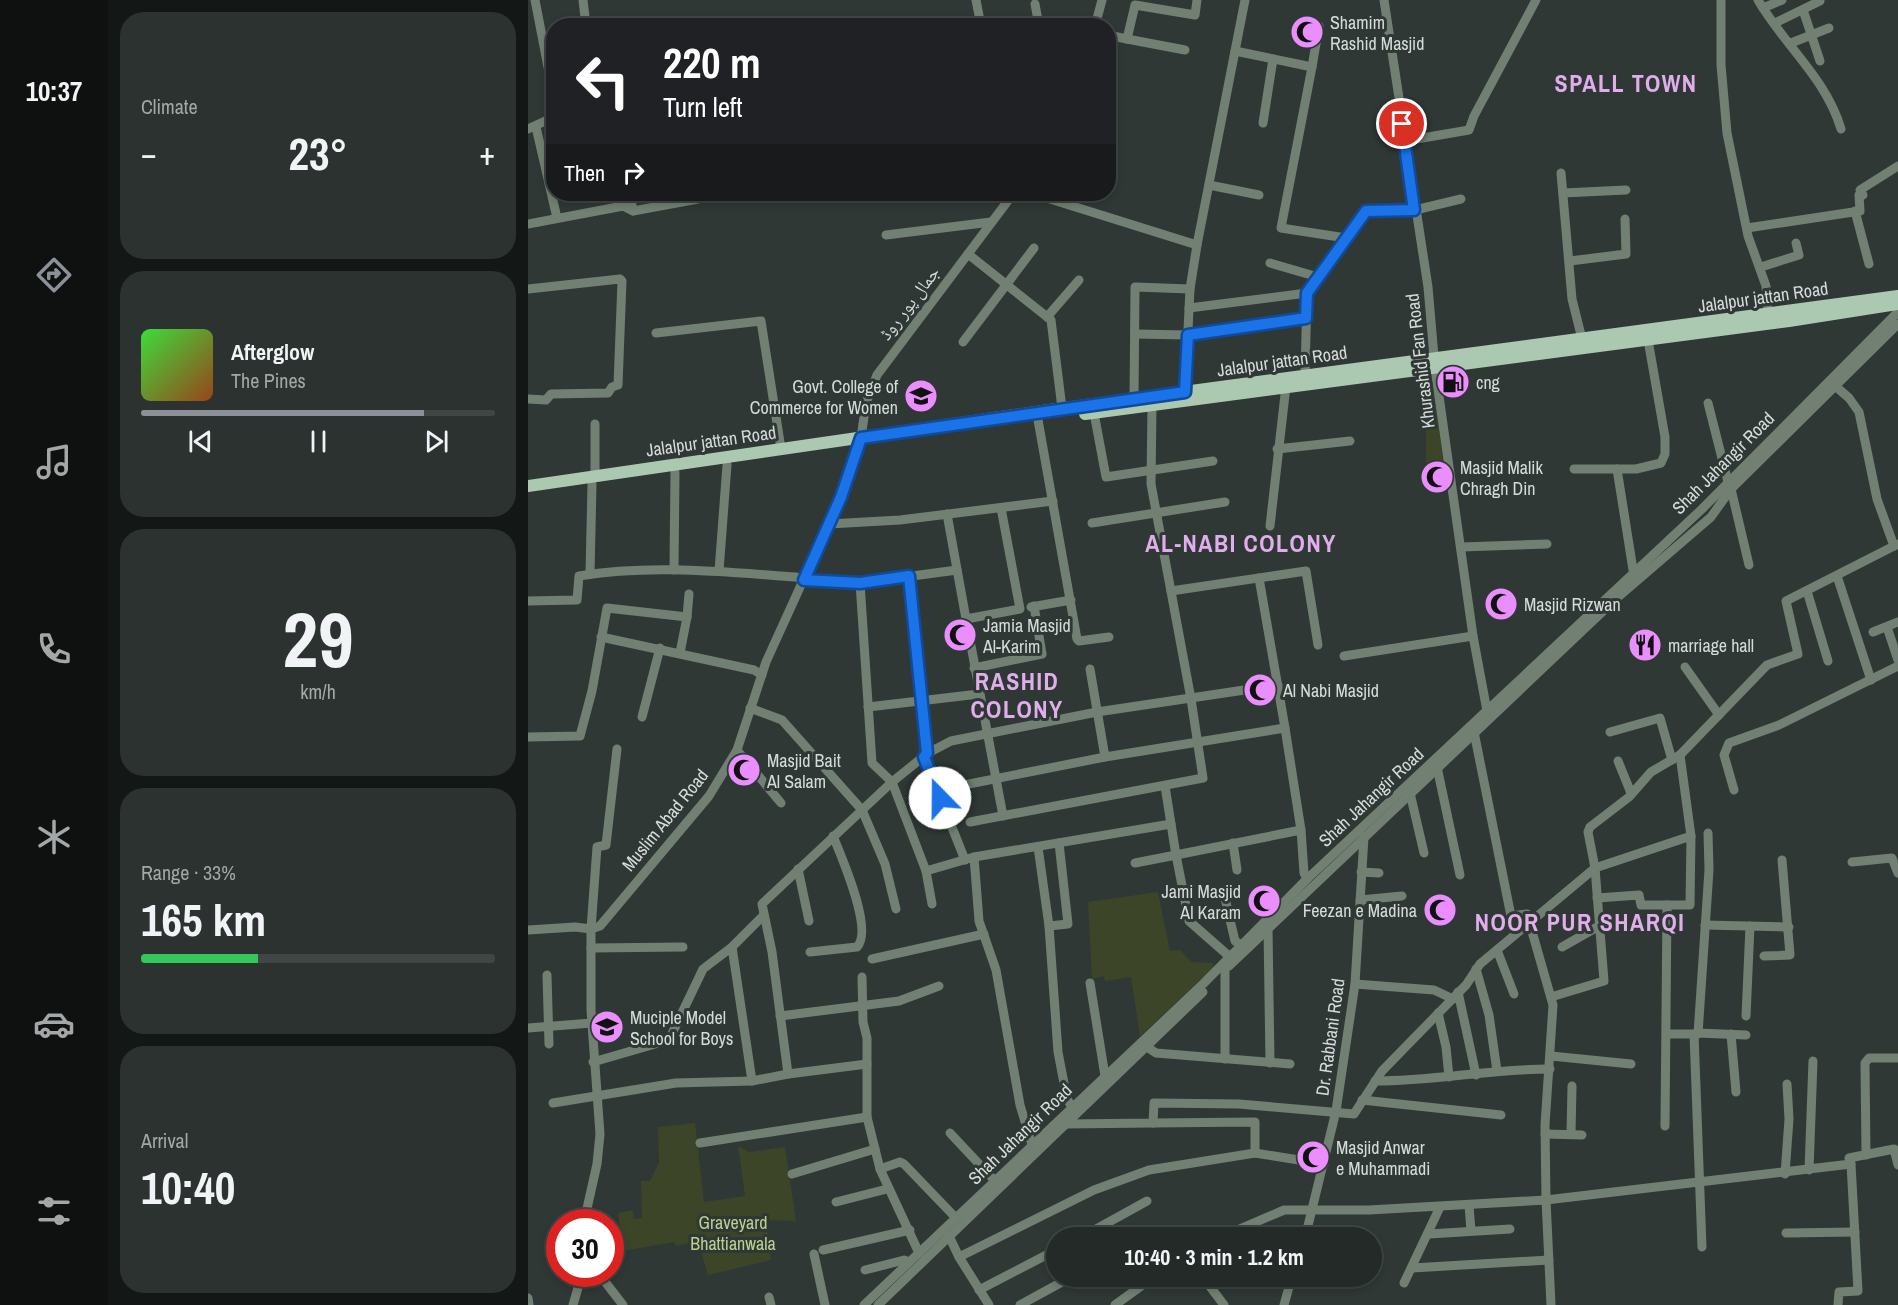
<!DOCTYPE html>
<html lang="en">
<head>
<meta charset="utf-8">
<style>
  :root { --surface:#232a28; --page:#2b3230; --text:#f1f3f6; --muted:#a3a7a8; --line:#404645; --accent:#8c9099 }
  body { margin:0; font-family:"Archivo Narrow","Noto Naskh Arabic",sans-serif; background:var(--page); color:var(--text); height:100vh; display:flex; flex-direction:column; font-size:22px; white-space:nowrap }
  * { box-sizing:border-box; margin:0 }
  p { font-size:20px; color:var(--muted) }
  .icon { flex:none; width:33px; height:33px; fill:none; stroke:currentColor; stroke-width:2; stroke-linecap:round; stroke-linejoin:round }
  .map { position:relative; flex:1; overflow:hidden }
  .details { display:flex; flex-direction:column; gap:12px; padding:12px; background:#131716; width:420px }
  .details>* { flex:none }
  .banner { position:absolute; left:18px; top:18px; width:570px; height:183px; border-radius:24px; box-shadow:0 3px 9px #0003,0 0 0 2px var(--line); background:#202124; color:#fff; overflow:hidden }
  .speed { position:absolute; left:18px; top:1209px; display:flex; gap:12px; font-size:30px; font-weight:700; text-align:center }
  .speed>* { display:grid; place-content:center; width:78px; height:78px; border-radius:50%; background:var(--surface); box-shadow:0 3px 9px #0003,0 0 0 2px var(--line); line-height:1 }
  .speed .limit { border:9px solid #d22; background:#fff; color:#111 }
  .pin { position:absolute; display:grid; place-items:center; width:51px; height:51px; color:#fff; margin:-26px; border:3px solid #fff; border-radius:50%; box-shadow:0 2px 6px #0007 }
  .me { position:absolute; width:66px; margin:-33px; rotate:338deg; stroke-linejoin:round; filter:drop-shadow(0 0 4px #0008) }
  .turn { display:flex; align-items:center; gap:21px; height:126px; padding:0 18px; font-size:27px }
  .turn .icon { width:78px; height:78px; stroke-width:2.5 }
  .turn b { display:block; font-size:42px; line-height:51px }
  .then { display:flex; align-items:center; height:57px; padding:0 18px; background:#0003; gap:12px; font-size:22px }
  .big { font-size:45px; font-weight:700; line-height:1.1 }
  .details .widget { flex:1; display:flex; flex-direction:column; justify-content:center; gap:9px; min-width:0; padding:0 21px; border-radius:24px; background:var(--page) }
  .details .dial { align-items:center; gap:0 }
  .dial b { font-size:78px; line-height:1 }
  .song { display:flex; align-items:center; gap:18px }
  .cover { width:72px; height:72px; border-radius:9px; background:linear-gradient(135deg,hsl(120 70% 55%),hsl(20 70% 35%)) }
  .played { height:6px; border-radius:3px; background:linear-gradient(90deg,var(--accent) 80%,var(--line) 80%) }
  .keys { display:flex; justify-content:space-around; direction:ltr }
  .heat { display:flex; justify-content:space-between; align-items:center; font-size:33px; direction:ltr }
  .charge { height:9px; border-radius:4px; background:linear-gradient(90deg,#34c759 33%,var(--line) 0) }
  .trip { position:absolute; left:518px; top:1227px; width:336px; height:60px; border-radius:30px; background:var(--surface); box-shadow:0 3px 9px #0003,0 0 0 2px var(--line); font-weight:700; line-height:60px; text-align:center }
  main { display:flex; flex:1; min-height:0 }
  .dock { display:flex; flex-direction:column; width:108px; justify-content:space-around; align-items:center; background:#0e1110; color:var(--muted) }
  .dock .icon { width:42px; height:42px }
  .dock .on { color:var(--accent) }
  .dock b { font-size:27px; color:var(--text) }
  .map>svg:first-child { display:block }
  .green { fill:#3c4528 }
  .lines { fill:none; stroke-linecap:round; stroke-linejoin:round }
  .minor { stroke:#718073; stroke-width:9 }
  .major { stroke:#aac9b0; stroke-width:12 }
  .route-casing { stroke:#114b97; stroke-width:15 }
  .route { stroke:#1a73e8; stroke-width:10 }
  .labels { text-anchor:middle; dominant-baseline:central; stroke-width:6; stroke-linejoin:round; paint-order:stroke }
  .poi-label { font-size:18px; fill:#d5dbd9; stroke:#2f3835; text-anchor:start }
  .street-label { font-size:18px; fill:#d5dbd9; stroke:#2f3835 }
  .park-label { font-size:18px; fill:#bcd090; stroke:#2f3835 }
  .district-label { font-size:24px; font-weight:bold; letter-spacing:1.5px; fill:#e0aeeb; stroke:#2f3835 }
</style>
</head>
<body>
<main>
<nav class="dock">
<b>10:37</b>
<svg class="icon on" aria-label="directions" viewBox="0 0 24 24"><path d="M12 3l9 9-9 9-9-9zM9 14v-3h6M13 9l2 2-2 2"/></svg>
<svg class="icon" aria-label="music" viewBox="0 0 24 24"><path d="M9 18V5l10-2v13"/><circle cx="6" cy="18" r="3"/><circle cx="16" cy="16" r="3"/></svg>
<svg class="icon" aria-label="phone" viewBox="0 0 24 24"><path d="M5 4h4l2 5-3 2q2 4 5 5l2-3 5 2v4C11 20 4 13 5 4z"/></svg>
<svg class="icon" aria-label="climate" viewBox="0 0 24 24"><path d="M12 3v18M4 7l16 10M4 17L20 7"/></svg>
<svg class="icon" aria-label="car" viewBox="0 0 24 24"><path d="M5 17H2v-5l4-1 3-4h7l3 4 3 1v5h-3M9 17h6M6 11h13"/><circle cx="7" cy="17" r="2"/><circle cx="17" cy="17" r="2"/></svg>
<svg class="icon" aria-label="filters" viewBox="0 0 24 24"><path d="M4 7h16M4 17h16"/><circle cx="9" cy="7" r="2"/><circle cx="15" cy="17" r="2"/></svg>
</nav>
<section class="details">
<div class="widget"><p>Climate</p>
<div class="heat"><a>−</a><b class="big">23°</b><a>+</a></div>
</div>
<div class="widget">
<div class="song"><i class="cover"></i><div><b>Afterglow</b><p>The Pines</p></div></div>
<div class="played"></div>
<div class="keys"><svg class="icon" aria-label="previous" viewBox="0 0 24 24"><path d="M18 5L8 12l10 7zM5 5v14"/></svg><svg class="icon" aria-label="pause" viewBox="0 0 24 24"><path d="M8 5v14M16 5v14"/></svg><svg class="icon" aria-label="next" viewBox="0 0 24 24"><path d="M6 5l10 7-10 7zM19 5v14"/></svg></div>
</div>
<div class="widget dial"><b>29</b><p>km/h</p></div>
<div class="widget"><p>Range · 33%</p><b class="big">165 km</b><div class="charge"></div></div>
<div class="widget"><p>Arrival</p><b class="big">10:40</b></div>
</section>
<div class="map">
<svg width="1370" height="1305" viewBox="0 0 1370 1305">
  <rect width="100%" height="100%" fill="#2f3835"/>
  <g class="green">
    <polygon points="904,376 916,468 898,474 898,378"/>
    <polygon points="630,892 642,951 652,950 663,962 685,963 686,968 612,1036 603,977 577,981 576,976 564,979 560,902"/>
    <polygon points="167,1123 176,1202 217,1196 210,1146 221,1152 257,1147 268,1221 238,1220 243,1260 180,1275 170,1241 148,1246 146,1242 94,1251 90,1213 105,1210 106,1219 114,1218 113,1181 122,1181 131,1162 130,1127"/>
  </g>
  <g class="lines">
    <g class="minor">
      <polyline points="7,0 26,98"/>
      <polyline points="55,0 58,26"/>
      <polyline points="448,0 453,26"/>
      <polyline points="856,0 900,287 907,368 945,636 959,711 962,714"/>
      <polyline points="1193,0 1193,65 1199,133 1220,236 1238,286 1240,314"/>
      <path d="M1230 0C1256 45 1298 78 1313 129"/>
      <polyline points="507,4 511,26"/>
      <polyline points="1235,8 1254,0"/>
      <polyline points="1275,10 1292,61"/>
      <polyline points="1247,23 1292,1"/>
      <polyline points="486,26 510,21"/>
      <polyline points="567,26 574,0"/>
      <polyline points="580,35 599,39 607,5 667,15 669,0"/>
      <polyline points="599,39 657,50"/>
      <polyline points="1263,43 1301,28"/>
      <polyline points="707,51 784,67 753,228 818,238 779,293 777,375"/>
      <polyline points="784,67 791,26"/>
      <polyline points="735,123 745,59"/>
      <polyline points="8,127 29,218"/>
      <polyline points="0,129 26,117"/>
      <polyline points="877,141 941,130 946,116 1008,0"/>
      <polyline points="1033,173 1044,299 1054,339"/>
      <polyline points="681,185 731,195"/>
      <polyline points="1035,193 1098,190"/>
      <polyline points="102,194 105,211"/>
      <polyline points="506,194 669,245"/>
      <polyline points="1327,211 1341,264"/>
      <polyline points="0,224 95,206 105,211 170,199"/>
      <polyline points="1219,228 1332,211 1331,195 1335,195 1332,190 1370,166"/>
      <polyline points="358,235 463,222"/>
      <polyline points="818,238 838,211 887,210 933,199"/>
      <polyline points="440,254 523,320 534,408"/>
      <polyline points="1042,261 1098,254 1097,219"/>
      <polyline points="742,263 790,277"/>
      <polyline points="1233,267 1271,255 1268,243"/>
      <polyline points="0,289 92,279 94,281 90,385 84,387 80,393 23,394 18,400 0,399"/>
      <polyline points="661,308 779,293"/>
      <polyline points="519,317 551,280"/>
      <polyline points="128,333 233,321 253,449"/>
      <polyline points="607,334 660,335 778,318"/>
      <polyline points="435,342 506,248"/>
      <polyline points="1306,385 1321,398 1331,412 1349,499 1366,546"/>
      <polyline points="657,392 662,289 669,245 717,0"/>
      <polyline points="606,399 607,287 662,289"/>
      <polyline points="1180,403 1200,482"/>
      <polyline points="566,413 578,477 685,461"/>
      <polyline points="510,420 549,639 551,641 581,637"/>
      <polyline points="749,449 822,441"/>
      <polyline points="1046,469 1108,469 1133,463 1137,454 1137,437 1120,340"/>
      <polyline points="1089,469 1106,576"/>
      <polyline points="67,476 67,424"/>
      <polyline points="1203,489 1221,565"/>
      <polyline points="419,514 438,619 492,609 473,508"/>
      <polyline points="564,523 697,502"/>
      <polyline points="301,524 372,520 525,501"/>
      <polyline points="742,526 758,386"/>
      <polyline points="934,547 1019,544"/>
      <polyline points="146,570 147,472"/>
      <polyline points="429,570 332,583 344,763 364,782 400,753 423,741 569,712 750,685"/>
      <polyline points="191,571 199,465"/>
      <polyline points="62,574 64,484"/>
      <polyline points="381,576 400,753"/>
      <polyline points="1309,576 1343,680"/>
      <polyline points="731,578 757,728"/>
      <polyline points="643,591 778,571 790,645"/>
      <polyline points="1279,591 1300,661"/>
      <path d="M0 601 49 600 51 576C123 564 196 572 268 577L276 580 332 583"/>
      <polyline points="503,607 543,600"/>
      <polyline points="159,617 161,594"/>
      <polyline points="438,619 475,816"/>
      <polyline points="1359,627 1370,660"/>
      <polyline points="1345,632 1370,622"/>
      <polyline points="73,637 226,670 234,675"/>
      <polyline points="816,656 945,636"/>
      <polyline points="1157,667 1191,715"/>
      <polyline points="446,668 514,654 506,606"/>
      <polyline points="562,669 577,757"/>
      <polyline points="340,707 451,694"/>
      <polyline points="222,708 254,720 334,810 357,864 368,909"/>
      <polyline points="114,717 132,648"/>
      <polyline points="946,732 983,916 999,914 1025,1005 1017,1125 1018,1200 1023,1305"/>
      <polyline points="1082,732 1132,718 1144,760"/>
      <polyline points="0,737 52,736 64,691 79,608 159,617 152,653"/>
      <polyline points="209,750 253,803"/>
      <polyline points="396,757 437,860"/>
      <polyline points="1090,761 1103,793"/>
      <polyline points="909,767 932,875"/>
      <polyline points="431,786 577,757 757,728 773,830 776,873 779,879"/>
      <polyline points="1206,790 1196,755 1201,743 1251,725 1370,666"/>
      <polyline points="882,793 896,853"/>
      <polyline points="442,822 675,778 663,699 623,484 624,405"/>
      <polyline points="643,824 648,855 773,830"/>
      <polyline points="705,843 709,870"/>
      <polyline points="510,847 521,926 530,1052 539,1099 544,1107"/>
      <polyline points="446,857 643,824 637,786"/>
      <polyline points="1324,862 1364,858 1370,873"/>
      <polyline points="607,863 648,855 661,921 702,957"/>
      <polyline points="270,869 281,921"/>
      <polyline points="398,871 446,857 451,921 468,970 492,1105 504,1145"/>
      <polyline points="833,872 851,873"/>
      <polyline points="696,894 707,941 713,945"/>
      <polyline points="1069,898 1111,895 1113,905 1162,905 1163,836 1152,755"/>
      <polyline points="832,900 874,896"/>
      <polyline points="236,915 204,947 224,1081 260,1074"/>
      <polyline points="1177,925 1261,927"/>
      <polyline points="521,926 540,924 531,843"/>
      <polyline points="740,928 742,1063"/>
      <polyline points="0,930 47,927 63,929 69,847 78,845 89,749"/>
      <polyline points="1034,947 1071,926"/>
      <polyline points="63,948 155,947"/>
      <polyline points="969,950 986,994"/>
      <path d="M282 952 329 947C346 930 313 856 305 836"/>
      <polyline points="1236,956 1262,955 1254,860"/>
      <polyline points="344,959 456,934"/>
      <polyline points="701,966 1090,597 1183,517 1203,489 1370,324"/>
      <polyline points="948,969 961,1015 969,1071"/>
      <polyline points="697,970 697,1059"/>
      <polyline points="19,975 21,1044"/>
      <polyline points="334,977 335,1022 339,1038 339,1117 352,1169 391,1253"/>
      <polyline points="562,983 577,1076"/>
      <polyline points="827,984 906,990 925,999"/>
      <polyline points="930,992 948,1075"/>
      <polyline points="1023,997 1076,981 1067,868 1163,836"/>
      <polyline points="910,1013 918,1047 921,1077"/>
      <polyline points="252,1016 371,1001 411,986"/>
      <polyline points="1218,1016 1222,926"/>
      <polyline points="0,1028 64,1023"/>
      <polyline points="1170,1033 1218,1035"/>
      <polyline points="1139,1034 1170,1034 1181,870 1180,833"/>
      <polyline points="1166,1034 1174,1247"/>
      <polyline points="1203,1034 1208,1092"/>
      <polyline points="619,1047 628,1053 762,1064"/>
      <polyline points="1023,1056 1103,1064"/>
      <polyline points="65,1062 141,1040 175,969 204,947"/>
      <polyline points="339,1064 260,1074 244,952 234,904 364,782 398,871 404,904"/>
      <path d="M847 1081C906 1081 963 1069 1022 1069"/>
      <polyline points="834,1100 973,1115"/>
      <polyline points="25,1103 148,1083 224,1081"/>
      <polyline points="625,1123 727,1122 727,1153 796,1164"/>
      <polyline points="538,1124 625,1123 626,1103 711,1104 826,1114 854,1071 938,985 952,964 1067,868 1060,832 1062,827 1101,797 1123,772 1152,755 1239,665 1270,654 1258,601 1370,544"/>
      <polyline points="1137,1126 1139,905"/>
      <polyline points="422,1133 467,1181"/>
      <polyline points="1017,1134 1054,1135"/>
      <polyline points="1043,1134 1044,1086"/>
      <polyline points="172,1143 339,1117"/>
      <polyline points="1338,1155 1337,1063 1341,1058 1370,1058"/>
      <polyline points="352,1169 372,1162 376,1164 427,1217"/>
      <polyline points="1281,1170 1285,1061"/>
      <polyline points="264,1174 347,1149"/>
      <polyline points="1257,1174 1261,1119 1259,1084"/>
      <polyline points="308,1202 359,1189"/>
      <polyline points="941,1205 943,1231"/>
      <polyline points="56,1222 69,1164 72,1134 63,1010 63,929 72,926 181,796 209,750 238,662 313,497 333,438 338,403 349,375 485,194"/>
      <polyline points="1258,1233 1327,1232"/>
      <polyline points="901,1234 982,1229"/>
      <polyline points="421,1236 431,1257 461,1305"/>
      <polyline points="552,1238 619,1201"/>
      <polyline points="691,1238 756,1210 841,1210 1018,1200 1323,1164 1321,1158 1366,1149 1370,1165"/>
      <polyline points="777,1238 808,1111 827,984 836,837"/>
      <polyline points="295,1250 382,1230"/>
      <polyline points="286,1254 297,1305"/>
      <polyline points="431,1257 566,1190 621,1170 727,1153"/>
      <polyline points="884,1268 1021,1260"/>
      <polyline points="337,1270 376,1260 381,1262"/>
      <polyline points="71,1274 95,1305"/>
      <polyline points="674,1276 696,1305"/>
      <polyline points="876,1283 912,1207"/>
      <polyline points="451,1290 528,1250"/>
      <polyline points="241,1297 243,1305"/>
      <polyline points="0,1298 1,1305"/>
      <polyline points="45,1305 54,1274"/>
      <polyline points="336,1305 676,983 779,879 1174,509 1370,312"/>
      <polyline points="350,1305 675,992"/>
      <polyline points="492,1305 545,1276"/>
      <polyline points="587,1305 627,1276"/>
      <polyline points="756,1305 764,1276"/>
      <polyline points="1310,1305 1311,1292 1330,1291 1323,1164"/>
    </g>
    <g class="major">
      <polyline points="557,414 1261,321 1370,304"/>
      <polyline points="0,486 522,410 1370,296"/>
    </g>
  </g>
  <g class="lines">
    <defs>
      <polyline id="route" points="412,798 396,757 399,753 381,576 332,583 276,580 313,497 333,438 657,392 660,335 778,318 779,293 838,211 886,210 874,124"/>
    </defs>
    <use href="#route" class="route-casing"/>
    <use href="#route" class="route"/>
  </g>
  <defs>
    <symbol id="mosque-disc" viewBox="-11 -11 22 22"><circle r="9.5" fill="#ea8dfd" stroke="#2f3835"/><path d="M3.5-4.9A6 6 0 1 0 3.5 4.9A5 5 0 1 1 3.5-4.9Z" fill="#111"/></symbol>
    <symbol id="fuel-disc" viewBox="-11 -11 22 22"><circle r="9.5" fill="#ea8dfd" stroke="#2f3835"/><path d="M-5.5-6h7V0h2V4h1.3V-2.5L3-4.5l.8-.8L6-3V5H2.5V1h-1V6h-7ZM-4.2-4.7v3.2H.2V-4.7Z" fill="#111"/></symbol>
    <symbol id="university-disc" viewBox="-11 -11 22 22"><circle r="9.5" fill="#ea8dfd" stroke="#2f3835"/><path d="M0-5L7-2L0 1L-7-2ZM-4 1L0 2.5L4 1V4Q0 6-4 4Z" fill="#111"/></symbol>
    <symbol id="restaurant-disc" viewBox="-11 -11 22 22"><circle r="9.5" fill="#ea8dfd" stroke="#2f3835"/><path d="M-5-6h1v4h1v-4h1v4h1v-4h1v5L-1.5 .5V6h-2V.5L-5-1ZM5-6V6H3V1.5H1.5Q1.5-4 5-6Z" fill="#111"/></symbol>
    <symbol id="school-disc" viewBox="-11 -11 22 22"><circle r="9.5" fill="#ea8dfd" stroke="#2f3835"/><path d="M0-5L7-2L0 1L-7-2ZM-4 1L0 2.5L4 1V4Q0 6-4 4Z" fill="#111"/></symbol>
  </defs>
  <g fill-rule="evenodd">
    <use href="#mosque-disc" x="760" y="13" width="38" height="38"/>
    <use href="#fuel-disc" x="906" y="363" width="38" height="38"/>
    <use href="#university-disc" x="374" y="377" width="38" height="38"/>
    <use href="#mosque-disc" x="890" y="458" width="38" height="38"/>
    <use href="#mosque-disc" x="954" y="585" width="38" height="38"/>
    <use href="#mosque-disc" x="413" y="616" width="38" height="38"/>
    <use href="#restaurant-disc" x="1098" y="626" width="38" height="38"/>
    <use href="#mosque-disc" x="713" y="671" width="38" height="38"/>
    <use href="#mosque-disc" x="197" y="751" width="38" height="38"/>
    <use href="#mosque-disc" x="717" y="882" width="38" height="38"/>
    <use href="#mosque-disc" x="893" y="891" width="38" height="38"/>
    <use href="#school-disc" x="60" y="1008" width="38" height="38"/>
    <use href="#mosque-disc" x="766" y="1138" width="38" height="38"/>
  </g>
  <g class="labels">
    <g class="poi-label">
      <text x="802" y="22">Shamim<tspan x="802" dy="21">Rashid Masjid</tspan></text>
      <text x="948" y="382">cng</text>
      <text x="370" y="386" text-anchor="end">Govt. College of<tspan x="370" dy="21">Commerce for Women</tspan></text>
      <text x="932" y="467">Masjid Malik<tspan x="932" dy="21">Chragh Din</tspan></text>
      <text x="996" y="604">Masjid Rizwan</text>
      <text x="455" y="625">Jamia Masjid<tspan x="455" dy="21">Al-Karim</tspan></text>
      <text x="1140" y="645">marriage hall</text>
      <text x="755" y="690">Al Nabi Masjid</text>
      <text x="239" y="760">Masjid Bait<tspan x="239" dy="21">Al Salam</tspan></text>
      <text x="713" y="891" text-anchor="end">Jami Masjid<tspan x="713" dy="21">Al Karam</tspan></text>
      <text x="889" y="910" text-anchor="end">Feezan e Madina</text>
      <text x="102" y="1017">Muciple Model<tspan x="102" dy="21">School for Boys</tspan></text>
      <text x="808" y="1147">Masjid Anwar<tspan x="808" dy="21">e Muhammadi</tspan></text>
    </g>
    <g class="street-label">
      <text transform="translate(1235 297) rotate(-8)">Jalalpur jattan Road</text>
      <text transform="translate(381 303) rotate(-53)">جمال پور روڈ</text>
      <text transform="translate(754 361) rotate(-8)">Jalalpur jattan Road</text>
      <text transform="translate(892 361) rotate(-97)">Khurashid Fan Road</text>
      <text transform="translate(183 441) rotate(-8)">Jalalpur jattan Road</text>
      <text transform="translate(1195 463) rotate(-45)">Shah Jahangir Road</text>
      <text transform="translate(843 797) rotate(-43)">Shah Jahangir Road</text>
      <text transform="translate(137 820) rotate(-51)">Muslim Abad Road</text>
      <text transform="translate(802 1037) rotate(-82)">Dr. Rabbani Road</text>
      <text transform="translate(492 1134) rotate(-44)">Shah Jahangir Road</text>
    </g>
    <g class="park-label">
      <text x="205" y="1222">Graveyard<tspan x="205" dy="21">Bhattianwala</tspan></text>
    </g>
    <g class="district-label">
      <text x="1098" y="83">SPALL TOWN</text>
      <text x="713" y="543">AL-NABI COLONY</text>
      <text x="489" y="681">RASHID<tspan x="489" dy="28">COLONY</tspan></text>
      <text x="1052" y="922">NOOR PUR SHARQI</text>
    </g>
  </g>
</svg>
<div class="speed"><div class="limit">30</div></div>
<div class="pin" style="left:874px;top:124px;background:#d93025"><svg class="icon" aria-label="arrive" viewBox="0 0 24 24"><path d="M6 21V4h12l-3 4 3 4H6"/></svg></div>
<svg class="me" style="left:412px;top:798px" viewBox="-20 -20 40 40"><circle r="19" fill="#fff"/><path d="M0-13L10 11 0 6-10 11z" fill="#1a73e8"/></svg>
<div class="trip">10:40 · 3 min · 1.2 km</div>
<div class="banner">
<div class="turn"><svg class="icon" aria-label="left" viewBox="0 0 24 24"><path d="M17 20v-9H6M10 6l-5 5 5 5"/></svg><div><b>220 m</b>Turn left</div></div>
<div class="then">Then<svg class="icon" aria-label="right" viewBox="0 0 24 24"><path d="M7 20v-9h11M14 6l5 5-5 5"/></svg></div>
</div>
</div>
</main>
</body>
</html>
